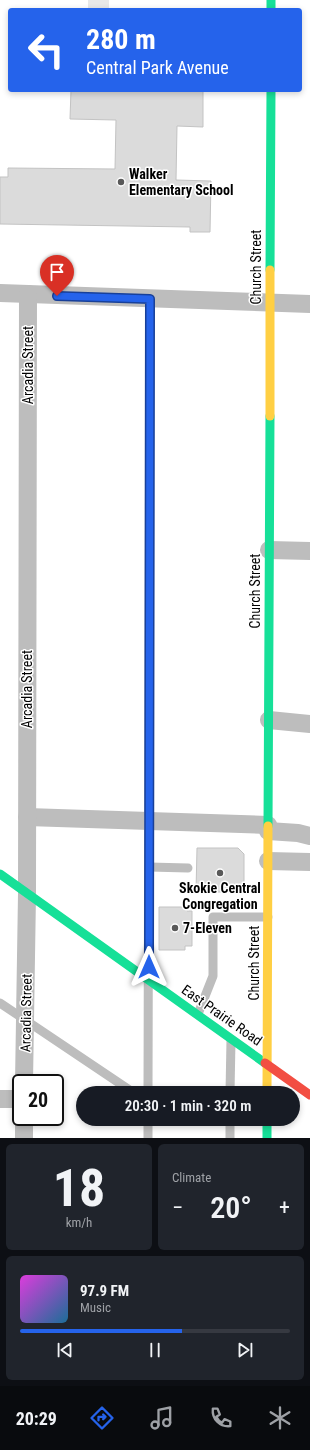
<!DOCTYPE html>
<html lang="en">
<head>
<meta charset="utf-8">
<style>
  :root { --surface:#171b24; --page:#20242c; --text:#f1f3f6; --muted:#9ea1a6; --line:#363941; --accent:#2563eb }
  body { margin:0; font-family:"Roboto Condensed",sans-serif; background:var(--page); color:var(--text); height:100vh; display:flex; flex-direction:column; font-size:15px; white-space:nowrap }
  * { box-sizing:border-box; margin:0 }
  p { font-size:13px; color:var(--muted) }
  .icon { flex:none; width:22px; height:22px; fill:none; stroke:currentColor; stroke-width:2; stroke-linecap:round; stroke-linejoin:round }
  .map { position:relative; height:1138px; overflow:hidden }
  .details { display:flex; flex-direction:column; gap:6px; padding:6px; background:#0d0f14; flex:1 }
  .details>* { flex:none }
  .top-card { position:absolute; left:8px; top:8px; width:294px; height:84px; border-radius:4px; box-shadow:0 2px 6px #0003; background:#2563eb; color:#fff; overflow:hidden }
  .speed { position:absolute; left:12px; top:1074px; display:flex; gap:8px; font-size:20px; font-weight:700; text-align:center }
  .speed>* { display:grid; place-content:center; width:52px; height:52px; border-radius:50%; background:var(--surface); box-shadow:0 2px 6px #0003; line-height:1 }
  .speed .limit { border:2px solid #111; border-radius:6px; background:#fff; color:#111 }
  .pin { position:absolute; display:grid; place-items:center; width:34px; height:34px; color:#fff; margin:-41px -17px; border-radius:50% 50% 50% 0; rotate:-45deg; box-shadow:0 0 4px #0007 }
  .pin .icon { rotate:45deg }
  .me { position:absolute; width:44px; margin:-22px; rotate:0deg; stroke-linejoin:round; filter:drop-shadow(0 0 3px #0008) }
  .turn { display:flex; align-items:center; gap:14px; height:84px; padding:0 12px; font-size:18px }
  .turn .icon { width:52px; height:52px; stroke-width:2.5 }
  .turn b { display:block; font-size:28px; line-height:34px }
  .big { font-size:30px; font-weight:600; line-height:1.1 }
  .details .widget { flex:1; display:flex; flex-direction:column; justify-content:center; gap:6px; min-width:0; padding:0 14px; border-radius:6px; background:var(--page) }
  .details .dial { align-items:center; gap:0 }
  .dial b { font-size:52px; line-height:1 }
  .song { display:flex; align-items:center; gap:12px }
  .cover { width:48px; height:48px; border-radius:6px; background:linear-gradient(135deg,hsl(300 70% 55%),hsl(200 70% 35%)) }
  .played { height:4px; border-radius:2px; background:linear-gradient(90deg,var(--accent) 60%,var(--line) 60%) }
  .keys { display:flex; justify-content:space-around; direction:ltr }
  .heat { display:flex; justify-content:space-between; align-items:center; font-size:22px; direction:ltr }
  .details .tiles { flex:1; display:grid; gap:6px; grid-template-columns:1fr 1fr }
  .widget:last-child { grid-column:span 2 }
  .trip { position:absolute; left:76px; top:1086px; width:224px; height:40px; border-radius:20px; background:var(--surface); box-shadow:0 2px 6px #0003; font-weight:600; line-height:40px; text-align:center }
  .dock { display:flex; height:64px; justify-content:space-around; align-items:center; background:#090b0e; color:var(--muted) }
  .dock .icon { width:28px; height:28px }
  .dock .current { color:var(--accent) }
  .dock b { font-size:18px; color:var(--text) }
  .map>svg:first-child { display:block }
  .green { fill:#e8e8e8 }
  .building { fill:#dbdbdb; stroke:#c3c3c3 }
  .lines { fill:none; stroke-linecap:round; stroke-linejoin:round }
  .lane { stroke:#bdbdbd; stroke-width:9 }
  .street { stroke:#bdbdbd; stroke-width:18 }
  .fast { stroke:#16e098; stroke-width:9 }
  .slow { stroke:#ffcf43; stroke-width:9 }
  .jam { stroke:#f24e42; stroke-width:9 }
  .route-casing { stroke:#184099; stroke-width:10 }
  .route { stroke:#2563eb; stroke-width:7 }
  .poi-dot { fill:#595959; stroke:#fff; stroke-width:1.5 }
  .labels { text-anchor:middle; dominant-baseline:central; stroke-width:3; stroke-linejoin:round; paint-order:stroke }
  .poi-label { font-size:14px; font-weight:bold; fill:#000; stroke:#fff; text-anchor:start }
  .street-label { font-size:14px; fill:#000; stroke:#fff }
</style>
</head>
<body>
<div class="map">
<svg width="310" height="1138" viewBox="0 0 310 1138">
  <rect width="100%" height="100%" fill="#fff"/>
  <rect class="green" x="88" y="0" width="21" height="10"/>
  <g class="building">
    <polygon points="71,90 203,90 203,127 177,126 176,180 211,181 210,232 190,232 190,227 0,224 0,177 8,177 8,168 115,169 116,120 70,119"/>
    <polygon points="197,848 238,848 244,854 244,892 196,892"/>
    <polygon points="159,907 188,907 187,911 192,911 192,946 185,946 185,950 159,950"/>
  </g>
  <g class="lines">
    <g class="lane">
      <polyline points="149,867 188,868"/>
      <polyline points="0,1003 134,1093"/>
      <polyline points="198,1014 213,976 213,917 268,917"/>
      <polyline points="148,1093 150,299"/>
      <polyline points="230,1093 231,1040"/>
      <polyline points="148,1138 148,1119"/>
      <polyline points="230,1138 230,1119"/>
    </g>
    <g class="street">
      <polyline points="0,293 310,304"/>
      <polyline points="269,550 310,551"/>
      <polyline points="269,720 310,724"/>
      <polyline points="27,817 268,825"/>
      <polyline points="268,831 298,833 310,836"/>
      <polyline points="268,861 310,862"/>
      <polyline points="24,1083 27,894 28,294"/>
      <polyline points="0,1099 21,1099"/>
      <polyline points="24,1138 24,1117"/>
    </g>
    <g class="fast">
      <polyline points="271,0 271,10"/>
      <polyline points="270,270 271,90"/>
      <polyline points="268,826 270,416"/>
      <polyline points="0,874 265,1063"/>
      <polyline points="267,1119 267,1138"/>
    </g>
    <g class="slow">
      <polyline points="270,416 270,270"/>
      <polyline points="267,1093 268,826"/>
    </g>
    <polyline class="jam" points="265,1063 310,1095"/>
  </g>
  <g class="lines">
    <defs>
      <polyline id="route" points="57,296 150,299 149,967"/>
    </defs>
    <use href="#route" class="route-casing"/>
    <use href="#route" class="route"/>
  </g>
  <g class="poi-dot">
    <circle cx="121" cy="182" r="4"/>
    <circle cx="220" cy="873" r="4"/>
    <circle cx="175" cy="928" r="4"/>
  </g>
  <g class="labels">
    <g class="poi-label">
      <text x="129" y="174">Walker<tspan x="129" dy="16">Elementary School</tspan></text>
      <text x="220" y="888" text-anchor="middle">Skokie Central<tspan x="220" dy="16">Congregation</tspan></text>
      <text x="183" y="928">7-Eleven</text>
    </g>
    <g class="street-label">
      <text transform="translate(256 267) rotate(-90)">Church Street</text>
      <text transform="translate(28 365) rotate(-90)">Arcadia Street</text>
      <text transform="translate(255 591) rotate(-90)">Church Street</text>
      <text transform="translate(27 689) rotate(-90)">Arcadia Street</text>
      <text transform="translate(254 963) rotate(-90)">Church Street</text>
      <text transform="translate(26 1013) rotate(-89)">Arcadia Street</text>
      <text transform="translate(222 1015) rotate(35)">East Prairie Road</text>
    </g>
  </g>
</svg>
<div class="speed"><div class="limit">20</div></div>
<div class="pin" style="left:57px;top:296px;background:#d93025"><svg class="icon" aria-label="arrive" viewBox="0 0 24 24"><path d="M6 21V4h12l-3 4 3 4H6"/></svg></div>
<svg class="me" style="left:149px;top:967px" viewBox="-20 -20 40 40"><path d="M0-17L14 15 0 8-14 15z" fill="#2563eb" stroke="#fff" stroke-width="4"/></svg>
<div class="trip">20:30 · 1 min · 320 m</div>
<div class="top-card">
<div class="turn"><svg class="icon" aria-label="left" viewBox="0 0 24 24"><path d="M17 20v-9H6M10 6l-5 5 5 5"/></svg><div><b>280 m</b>Central Park Avenue</div></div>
</div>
</div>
<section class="details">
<div class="tiles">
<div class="widget dial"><b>18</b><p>km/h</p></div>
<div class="widget"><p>Climate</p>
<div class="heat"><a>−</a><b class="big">20°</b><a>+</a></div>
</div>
<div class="widget">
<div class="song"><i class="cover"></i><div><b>97.9 FM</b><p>Music</p></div></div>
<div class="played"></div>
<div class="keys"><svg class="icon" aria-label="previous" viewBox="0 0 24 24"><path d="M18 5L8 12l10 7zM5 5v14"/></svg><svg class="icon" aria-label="pause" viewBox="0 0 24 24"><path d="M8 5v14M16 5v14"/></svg><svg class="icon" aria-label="next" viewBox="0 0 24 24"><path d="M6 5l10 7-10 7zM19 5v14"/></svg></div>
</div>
</div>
</section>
<nav class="dock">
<b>20:29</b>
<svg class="icon current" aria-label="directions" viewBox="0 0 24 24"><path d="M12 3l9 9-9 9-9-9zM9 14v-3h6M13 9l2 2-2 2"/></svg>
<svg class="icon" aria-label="music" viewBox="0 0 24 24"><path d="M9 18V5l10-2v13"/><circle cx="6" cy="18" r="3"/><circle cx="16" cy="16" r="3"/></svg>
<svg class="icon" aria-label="phone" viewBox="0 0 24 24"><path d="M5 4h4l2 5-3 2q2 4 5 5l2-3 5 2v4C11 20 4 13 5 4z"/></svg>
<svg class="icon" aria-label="climate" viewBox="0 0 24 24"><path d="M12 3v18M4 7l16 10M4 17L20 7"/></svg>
</nav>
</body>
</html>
